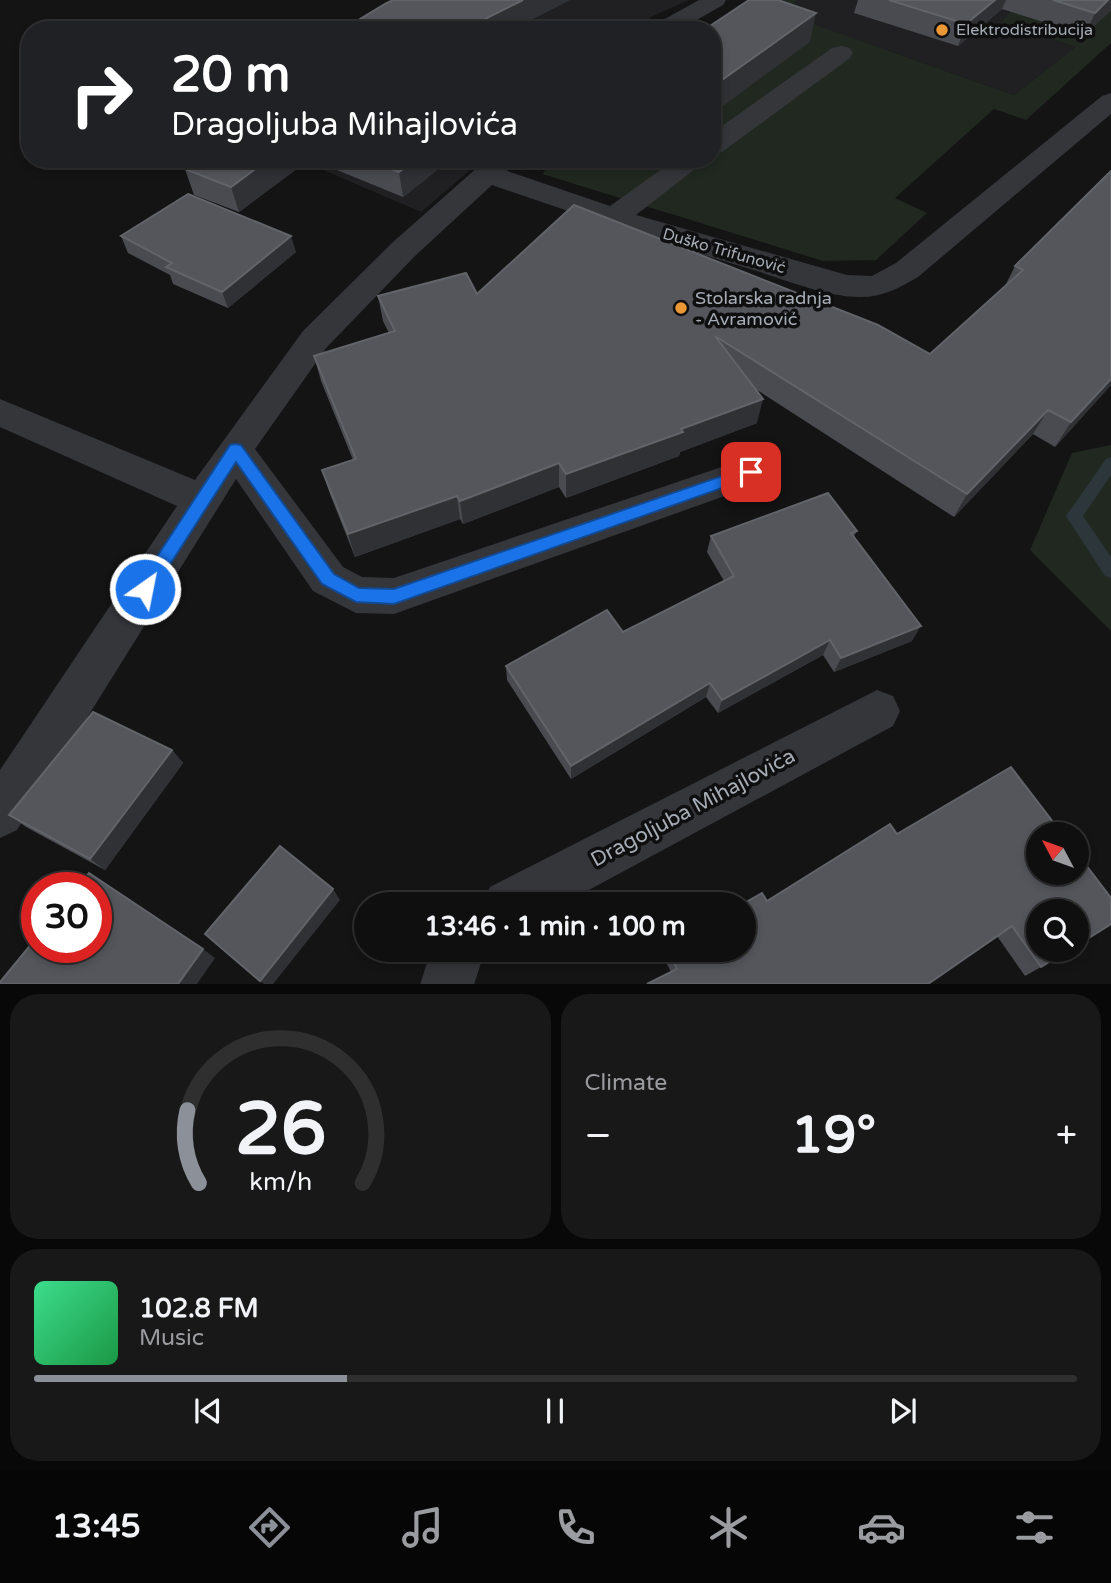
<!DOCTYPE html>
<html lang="en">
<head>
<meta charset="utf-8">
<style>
  :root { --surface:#0f0f10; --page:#181819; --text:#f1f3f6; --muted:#9b9c9f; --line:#2f2f30; --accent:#8c9099 }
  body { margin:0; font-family:"Varela Round",sans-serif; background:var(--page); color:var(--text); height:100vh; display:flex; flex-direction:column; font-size:26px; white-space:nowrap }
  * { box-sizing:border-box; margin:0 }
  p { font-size:23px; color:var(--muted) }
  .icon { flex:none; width:38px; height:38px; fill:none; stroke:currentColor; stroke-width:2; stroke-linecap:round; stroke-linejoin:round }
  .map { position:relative; height:984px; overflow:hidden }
  .sheet { display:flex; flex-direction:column; gap:10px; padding:10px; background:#080809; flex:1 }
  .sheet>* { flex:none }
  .banner { position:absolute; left:21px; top:21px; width:700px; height:147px; border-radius:28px; box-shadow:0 4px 10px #0003,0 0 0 2px var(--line); background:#202124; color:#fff; overflow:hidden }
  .needle { width:46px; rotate:311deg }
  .fabs { position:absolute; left:1026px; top:822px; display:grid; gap:14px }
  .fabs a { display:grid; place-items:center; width:63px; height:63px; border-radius:50%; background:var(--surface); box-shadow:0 4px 10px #0003,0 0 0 2px var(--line); font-size:35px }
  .speed { position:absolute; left:21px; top:872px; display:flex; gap:14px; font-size:35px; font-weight:700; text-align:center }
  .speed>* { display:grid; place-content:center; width:91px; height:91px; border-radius:50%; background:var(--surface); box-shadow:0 4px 10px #0003,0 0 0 2px var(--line); line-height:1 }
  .speed .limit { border:10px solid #d22; background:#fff; color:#111 }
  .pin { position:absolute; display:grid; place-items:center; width:60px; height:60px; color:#fff; margin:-30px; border-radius:14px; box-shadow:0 4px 10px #0006 }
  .me { position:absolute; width:77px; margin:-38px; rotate:33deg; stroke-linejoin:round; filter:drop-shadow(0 0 5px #0008) }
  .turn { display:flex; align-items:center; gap:24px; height:147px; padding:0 35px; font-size:32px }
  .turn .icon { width:91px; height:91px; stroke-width:2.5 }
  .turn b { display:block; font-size:49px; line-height:60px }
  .big { font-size:52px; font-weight:700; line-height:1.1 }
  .sheet .card { flex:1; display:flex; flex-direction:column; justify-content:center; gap:10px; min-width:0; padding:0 24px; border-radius:28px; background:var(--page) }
  .sheet .dial { align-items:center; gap:0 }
  .dial svg { height:182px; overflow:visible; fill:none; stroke:var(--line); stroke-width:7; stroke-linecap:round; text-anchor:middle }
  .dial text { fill:var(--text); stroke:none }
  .song { display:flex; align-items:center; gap:21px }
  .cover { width:84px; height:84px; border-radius:10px; background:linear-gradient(135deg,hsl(150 70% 55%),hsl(140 70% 35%)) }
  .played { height:7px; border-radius:4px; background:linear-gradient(90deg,var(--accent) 30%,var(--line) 30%) }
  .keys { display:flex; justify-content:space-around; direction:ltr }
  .heat { display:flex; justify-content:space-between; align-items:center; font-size:38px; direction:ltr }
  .sheet .tiles { flex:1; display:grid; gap:10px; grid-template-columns:1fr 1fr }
  .card:last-child { grid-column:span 2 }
  .trip { position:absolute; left:354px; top:892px; width:402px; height:70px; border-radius:35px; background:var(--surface); box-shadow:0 4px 10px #0003,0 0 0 2px var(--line); font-weight:700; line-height:70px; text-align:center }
  .menu { display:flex; height:112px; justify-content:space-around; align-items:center; background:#060606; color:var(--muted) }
  .menu .icon { width:49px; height:49px }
  .menu .current { color:var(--accent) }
  .menu b { font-size:32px; color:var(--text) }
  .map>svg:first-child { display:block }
  .built { fill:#202022 }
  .green { fill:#202820 }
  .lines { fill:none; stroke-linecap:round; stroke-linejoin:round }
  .stream { fill:#2c363b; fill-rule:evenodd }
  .minor { fill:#35363a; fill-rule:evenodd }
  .wall { fill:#4a4b50 }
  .shaded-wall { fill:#303134 }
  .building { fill:#54565b; stroke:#616469; stroke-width:2 }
  .route { fill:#1a73e8; stroke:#114b97; stroke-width:2 }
  .poi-dot { fill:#ec9735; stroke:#0f0f10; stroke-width:2.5 }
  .labels { text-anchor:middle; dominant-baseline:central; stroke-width:7; stroke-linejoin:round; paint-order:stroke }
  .far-poi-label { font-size:16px; fill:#a6adb5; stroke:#0f0f10; text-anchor:start }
  .far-street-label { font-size:16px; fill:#a6adb5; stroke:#0f0f10 }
  .poi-label { font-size:18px; fill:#a6adb5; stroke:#0f0f10; text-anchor:start }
  .near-street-label { font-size:21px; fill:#a6adb5; stroke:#0f0f10 }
</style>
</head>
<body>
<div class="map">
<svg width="1111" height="985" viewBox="0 0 1111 985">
  <rect width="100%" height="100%" fill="#141415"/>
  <g class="built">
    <polygon points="409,0 689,0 653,16 636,30 356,30"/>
    <polygon points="798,0 1021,0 1002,23 1077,47 1014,95 884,49 670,214 543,174 551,159 712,159 712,30 779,12"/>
    <polygon points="298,159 483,159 421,212"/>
  </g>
  <g class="green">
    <polygon points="749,0 798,0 779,12 1014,95 1076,47 1001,22 1021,0 1111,10 1111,43 1026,120 994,109 895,198 927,213 876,260 823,261 543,174 551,159 712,159 711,30"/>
    <polygon points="1111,445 1111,631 1030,550 1072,453"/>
  </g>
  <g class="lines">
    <polygon class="stream" points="1111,457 1111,475 1083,516 1111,557 1111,578 1105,576 1066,516 1106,459"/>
    <g class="minor">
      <polygon points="699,0 726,0 723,5 679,30 651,30 654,25"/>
      <polygon points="841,46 850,48 853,53 850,58 722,152 712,154 712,133 832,48"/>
      <path d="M1111 93V114L918 277C900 288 880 298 858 297 822 296 785 279 750 269 663 243 578 215 492 185L415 256 327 347 255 449 343 567 362 577 394 578 751 457 764 462 770 472 764 482 394 614 356 613 313 591 236 479 17 830 0 838V770L177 506 0 427V399L195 480 303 331 393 242 487 159H518L507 171 610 206 676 159H708L636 215 847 275 872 276 896 263 1102 96Z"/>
      <polygon points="877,690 893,696 900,711 893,726 561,905 482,905 490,887"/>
      <polygon points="431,950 485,950 474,985 420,985"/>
    </g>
  </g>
  <g class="wall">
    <polygon points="858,0 1111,0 1111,10 1085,35 1002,9 958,46 854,13"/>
    <polygon points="200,159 451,159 403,197 310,159 239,212 194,195 185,169"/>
    <polygon points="1111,171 1111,385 1055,447 1033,434 954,517 757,390 757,423 680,452 679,456 566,498 559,487 463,524 460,519 355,557 330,494 322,470 353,460 321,381 314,356 389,333 383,321 378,296 477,294 930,354 1005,286 1015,266"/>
    <polygon points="121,236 296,252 228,308 173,284 170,275 128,253"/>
    <polygon points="857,531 854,536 912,641 834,672 823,655 718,713 706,697 571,779 507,680 506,666 623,632 724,581 707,552 711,536"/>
    <polygon points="172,750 183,763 105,870 26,827 9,815"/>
    <polygon points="1011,767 1041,967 1025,976 997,936 671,972 662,954 663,950 744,950 767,901 897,834"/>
  </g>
  <g class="shaded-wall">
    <polygon points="523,0 570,0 512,30 463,30"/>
    <polygon points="995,0 1006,0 1002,9 958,46 966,24"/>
    <polygon points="1108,0 1111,0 1111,10 1085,35 1095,13"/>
    <polygon points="816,13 810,42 712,114 712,87"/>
    <polygon points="269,159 310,159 239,212 231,187"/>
    <polygon points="415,159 451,159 403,197 399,172"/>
    <polygon points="291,236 296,252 228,308 222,292"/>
    <polygon points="1111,379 1111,385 1055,447 1071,422"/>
    <polygon points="763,399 757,423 680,452 679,456 566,498 566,474 681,429"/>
    <polygon points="1048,410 1033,434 954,517 967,494"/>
    <polygon points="559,463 559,487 463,524 460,501"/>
    <polygon points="457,496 460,519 355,557 348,534"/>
    <polygon points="921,626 912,641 834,672 841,658"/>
    <polygon points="830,640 823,655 718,713 722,700"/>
    <polygon points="710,683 706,697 571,779 571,766"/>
    <polygon points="172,750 183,763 105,870 90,859"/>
    <polygon points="333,889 340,900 273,984 264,984 260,981"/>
    <polygon points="203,949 215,958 197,984 178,984"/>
  </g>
  <g class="building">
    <polygon points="393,0 523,0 463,30 342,30 385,4"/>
    <polygon points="749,0 778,0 816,13 712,87 712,30 704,30"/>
    <polygon points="889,0 995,0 966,24"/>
    <polygon points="1053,0 1108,0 1095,13"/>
    <polygon points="200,159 269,159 231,187 185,169"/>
    <polygon points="367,159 415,159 399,172"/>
    <polygon points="1111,171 1111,379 1071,422 1048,410 967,494 715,336 763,399 681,429 683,432 566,474 559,463 460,501 457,496 348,534 322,470 356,459 314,356 395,331 378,296 466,273 477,294 574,205 878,325 930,354 1023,270 1015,266"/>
    <polygon points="188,194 291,236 222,292 166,267 172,263 121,236"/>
    <polygon points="828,493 857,531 851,533 921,626 841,658 830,640 722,700 710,683 571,766 506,666 607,610 623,632 734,576 711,536"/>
    <polygon points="93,712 172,750 90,859 9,815"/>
    <polygon points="1011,767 1063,835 1038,835 1038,873 1076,873 1076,852 1111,898 1111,924 1076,946 1076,912 1038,912 1038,950 1069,950 1041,967 1012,926 928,984 647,984 677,969 668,950 744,950 744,905 741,905 762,893 767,901 890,824 897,834"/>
    <polygon points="280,846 333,889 260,981 205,934"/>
    <polygon points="89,873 203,949 178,984 0,984 0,982 37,937 37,947 96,947 96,887 77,887"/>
  </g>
  <polygon class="route" points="235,444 241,445 334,574 359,588 394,589 751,466 759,472 756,476 394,604 356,602 322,584 236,462 151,594 145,596 139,594 136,589 139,584 230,445"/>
  <g class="poi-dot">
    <circle cx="942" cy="30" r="7"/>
    <circle cx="681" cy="308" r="7"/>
  </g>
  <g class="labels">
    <g class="far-poi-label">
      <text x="956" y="30">Elektrodistribucija</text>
    </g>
    <g class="far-street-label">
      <text transform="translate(724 251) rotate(16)">Duško Trifunović</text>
    </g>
    <g class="poi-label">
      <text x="695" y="298">Stolarska radnja<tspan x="695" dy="21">- Avramović</tspan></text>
    </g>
    <g class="near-street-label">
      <text transform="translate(693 808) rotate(-28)">Dragoljuba Mihajlovića</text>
    </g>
  </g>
</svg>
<div class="fabs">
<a><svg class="needle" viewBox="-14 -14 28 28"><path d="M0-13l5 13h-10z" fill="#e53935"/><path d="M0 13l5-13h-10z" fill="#9b9c9f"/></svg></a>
<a><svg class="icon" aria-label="search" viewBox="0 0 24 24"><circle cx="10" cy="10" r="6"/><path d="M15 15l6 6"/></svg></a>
</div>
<div class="speed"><div class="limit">30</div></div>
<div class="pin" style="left:751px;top:472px;background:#d93025"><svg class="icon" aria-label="arrive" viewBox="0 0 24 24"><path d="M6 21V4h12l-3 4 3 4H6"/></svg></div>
<svg class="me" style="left:145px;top:589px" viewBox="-20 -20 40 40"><circle r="17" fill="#1a73e8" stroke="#fff" stroke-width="3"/><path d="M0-11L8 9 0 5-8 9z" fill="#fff"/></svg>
<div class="trip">13:46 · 1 min · 100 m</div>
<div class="banner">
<div class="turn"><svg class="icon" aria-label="right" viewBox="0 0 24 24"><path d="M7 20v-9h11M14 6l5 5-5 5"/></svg><div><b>20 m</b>Dragoljuba Mihajlovića</div></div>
</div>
</div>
<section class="sheet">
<div class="tiles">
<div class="card dial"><svg viewBox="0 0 100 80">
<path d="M14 69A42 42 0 1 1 86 69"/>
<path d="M14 69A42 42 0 0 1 9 37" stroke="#8c9099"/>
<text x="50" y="56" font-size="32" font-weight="700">26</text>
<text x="50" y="72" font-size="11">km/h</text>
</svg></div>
<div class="card"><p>Climate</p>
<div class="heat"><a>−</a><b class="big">19°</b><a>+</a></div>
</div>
<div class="card">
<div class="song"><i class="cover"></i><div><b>102.8 FM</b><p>Music</p></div></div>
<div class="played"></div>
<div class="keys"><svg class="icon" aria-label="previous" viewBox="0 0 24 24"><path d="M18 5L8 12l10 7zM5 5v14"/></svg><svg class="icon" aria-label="pause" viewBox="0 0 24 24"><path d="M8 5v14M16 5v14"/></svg><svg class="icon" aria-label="next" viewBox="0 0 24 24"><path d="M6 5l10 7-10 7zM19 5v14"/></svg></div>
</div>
</div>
</section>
<nav class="menu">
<b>13:45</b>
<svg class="icon current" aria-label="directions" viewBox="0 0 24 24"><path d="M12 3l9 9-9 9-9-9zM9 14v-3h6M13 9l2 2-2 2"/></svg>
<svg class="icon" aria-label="music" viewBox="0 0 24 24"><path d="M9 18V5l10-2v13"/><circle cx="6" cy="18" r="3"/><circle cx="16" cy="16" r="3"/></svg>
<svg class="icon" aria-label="phone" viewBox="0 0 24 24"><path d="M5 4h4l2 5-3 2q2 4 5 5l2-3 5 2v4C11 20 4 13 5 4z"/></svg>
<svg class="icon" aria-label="climate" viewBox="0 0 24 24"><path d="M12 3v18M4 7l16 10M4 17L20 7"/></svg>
<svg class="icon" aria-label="car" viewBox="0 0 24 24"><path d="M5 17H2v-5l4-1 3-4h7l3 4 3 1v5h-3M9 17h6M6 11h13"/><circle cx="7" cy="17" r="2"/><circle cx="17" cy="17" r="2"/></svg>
<svg class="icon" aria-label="filters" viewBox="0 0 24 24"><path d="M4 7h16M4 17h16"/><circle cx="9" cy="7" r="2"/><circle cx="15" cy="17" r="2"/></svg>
</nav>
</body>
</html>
